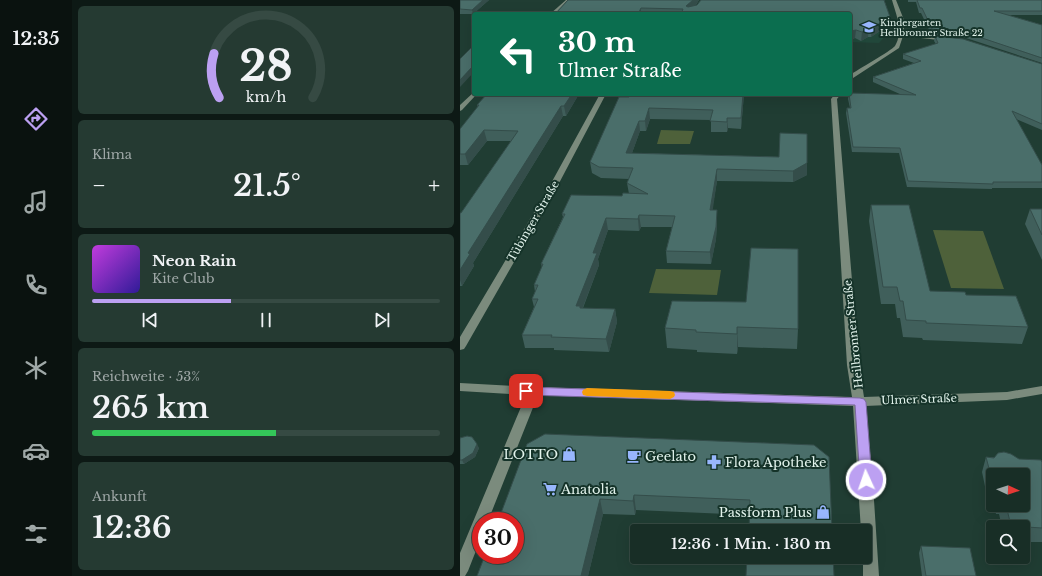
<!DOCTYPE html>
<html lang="de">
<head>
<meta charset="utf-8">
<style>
  :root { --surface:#182e26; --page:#253a32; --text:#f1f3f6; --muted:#9fa8a7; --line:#364a43; --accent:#bca0f2 }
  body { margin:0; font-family:"Libre Baskerville",serif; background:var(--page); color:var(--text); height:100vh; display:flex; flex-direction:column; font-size:15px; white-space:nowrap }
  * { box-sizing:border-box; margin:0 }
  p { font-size:13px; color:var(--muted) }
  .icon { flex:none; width:22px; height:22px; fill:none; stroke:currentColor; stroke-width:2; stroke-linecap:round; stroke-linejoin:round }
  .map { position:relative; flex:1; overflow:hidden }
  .sheet { display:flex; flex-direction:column; gap:6px; padding:6px; background:#0d1915; width:388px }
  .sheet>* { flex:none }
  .guide { position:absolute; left:12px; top:12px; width:380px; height:84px; border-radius:4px; box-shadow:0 4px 16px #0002,0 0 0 1px var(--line); background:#0b6e4f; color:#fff; overflow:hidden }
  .needle { width:26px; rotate:93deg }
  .controls { position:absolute; left:526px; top:468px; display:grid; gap:8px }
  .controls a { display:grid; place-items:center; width:44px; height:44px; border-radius:4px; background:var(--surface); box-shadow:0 4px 16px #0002,0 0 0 1px var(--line); font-size:20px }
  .speed { position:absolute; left:12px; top:512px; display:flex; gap:8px; font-size:20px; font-weight:700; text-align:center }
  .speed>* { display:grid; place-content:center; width:52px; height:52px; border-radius:50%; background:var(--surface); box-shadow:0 4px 16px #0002,0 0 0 1px var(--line); line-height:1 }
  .speed .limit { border:6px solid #d22; background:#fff; color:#111 }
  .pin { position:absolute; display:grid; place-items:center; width:34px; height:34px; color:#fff; margin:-17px; border-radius:8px; box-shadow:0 2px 6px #0006 }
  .me { position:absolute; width:44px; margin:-22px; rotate:357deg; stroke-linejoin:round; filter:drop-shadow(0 0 3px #0008) }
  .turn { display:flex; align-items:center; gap:14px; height:84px; padding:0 20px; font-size:18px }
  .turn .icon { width:52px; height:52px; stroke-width:2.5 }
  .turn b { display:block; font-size:28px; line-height:34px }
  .big { font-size:30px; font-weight:600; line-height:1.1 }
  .sheet .tile { flex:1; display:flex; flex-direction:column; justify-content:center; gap:6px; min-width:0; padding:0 14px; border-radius:6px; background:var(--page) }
  .sheet .dial { align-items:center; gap:0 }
  .dial svg { height:104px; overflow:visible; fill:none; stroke:var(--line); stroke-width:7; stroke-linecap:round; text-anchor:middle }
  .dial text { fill:var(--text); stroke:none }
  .song { display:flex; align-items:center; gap:12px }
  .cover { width:48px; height:48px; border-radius:6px; background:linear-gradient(135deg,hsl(290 70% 55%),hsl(250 70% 35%)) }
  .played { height:4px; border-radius:2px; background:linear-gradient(90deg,var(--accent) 40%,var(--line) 40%) }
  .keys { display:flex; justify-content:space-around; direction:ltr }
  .heat { display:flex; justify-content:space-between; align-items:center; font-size:22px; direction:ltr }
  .charge { height:6px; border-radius:3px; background:linear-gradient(90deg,#34c759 53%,var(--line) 0) }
  .trip { position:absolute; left:170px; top:524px; width:242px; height:40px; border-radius:4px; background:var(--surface); box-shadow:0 4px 16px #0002,0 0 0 1px var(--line); font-weight:600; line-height:40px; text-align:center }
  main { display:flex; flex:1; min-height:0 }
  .tabs { display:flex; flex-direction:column; width:72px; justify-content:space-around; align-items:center; background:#0a120f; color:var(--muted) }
  .tabs .icon { width:28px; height:28px }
  .tabs .on { color:var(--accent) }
  .tabs b { font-size:18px; color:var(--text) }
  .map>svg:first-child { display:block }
  .built { fill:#21473a }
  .green { fill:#4e613a }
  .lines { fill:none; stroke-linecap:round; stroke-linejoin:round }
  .minor { fill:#7b8b7d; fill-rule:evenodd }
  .wall { fill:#405f5b }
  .shaded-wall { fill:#344d4a }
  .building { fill:#4a6e6a; stroke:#344d4a }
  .route { fill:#bca0f2; stroke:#7a689d }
  .slow { fill:#f59e0b }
  .labels { text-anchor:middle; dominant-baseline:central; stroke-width:4; stroke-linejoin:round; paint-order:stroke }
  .far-poi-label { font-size:9px; fill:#e2f3ec; stroke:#153329; text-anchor:start }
  .street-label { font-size:11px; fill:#e2f3ec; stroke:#153329 }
  .near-poi-label { font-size:13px; fill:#e2f3ec; stroke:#153329; text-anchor:start }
</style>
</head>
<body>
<main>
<nav class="tabs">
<b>12:35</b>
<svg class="icon on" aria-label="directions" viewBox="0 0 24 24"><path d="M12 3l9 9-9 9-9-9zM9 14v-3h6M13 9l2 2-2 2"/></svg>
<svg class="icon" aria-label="music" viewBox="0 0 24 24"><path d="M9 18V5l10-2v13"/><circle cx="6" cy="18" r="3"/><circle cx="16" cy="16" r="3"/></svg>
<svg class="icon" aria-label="phone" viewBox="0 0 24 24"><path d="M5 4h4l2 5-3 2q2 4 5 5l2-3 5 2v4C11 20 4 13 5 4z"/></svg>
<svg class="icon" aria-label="climate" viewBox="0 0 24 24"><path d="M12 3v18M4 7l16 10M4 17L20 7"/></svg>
<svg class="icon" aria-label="car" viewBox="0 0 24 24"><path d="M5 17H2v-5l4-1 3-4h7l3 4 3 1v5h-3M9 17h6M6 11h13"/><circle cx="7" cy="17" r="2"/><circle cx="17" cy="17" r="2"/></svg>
<svg class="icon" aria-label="filters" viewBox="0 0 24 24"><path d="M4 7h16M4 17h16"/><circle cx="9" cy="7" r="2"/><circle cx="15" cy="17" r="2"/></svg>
</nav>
<section class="sheet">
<div class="tile dial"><svg viewBox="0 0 100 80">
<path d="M14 69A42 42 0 1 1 86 69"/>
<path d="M14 69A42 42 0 0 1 10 35" stroke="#bca0f2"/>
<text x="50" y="56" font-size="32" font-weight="700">28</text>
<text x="50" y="72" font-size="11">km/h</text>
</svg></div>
<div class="tile"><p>Klima</p>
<div class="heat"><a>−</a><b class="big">21.5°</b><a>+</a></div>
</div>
<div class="tile">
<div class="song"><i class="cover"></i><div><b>Neon Rain</b><p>Kite Club</p></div></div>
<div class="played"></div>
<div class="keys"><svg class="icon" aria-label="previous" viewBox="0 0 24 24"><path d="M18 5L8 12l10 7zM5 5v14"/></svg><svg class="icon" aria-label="pause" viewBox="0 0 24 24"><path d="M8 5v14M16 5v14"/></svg><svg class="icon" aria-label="next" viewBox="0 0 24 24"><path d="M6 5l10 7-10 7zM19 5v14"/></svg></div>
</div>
<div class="tile"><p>Reichweite · 53%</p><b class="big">265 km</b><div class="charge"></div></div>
<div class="tile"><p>Ankunft</p><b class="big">12:36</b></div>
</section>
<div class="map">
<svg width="582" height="576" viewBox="0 0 582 576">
  <rect width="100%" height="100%" fill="#203d33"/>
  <polygon class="built" points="390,19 428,20 427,34 419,43 390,42"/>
  <g class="green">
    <polygon points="201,130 234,131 230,144 197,144"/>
    <polygon points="473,230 523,231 544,289 491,288"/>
    <polygon points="196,269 261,270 257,295 189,293"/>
  </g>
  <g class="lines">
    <g class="minor">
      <polygon points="106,0 111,0 96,14 90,14"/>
      <path d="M432 0H436L444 20V33L488 37 491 39 488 41 443 36 439 48 390 80V75C397 70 431 51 435 46 444 32 436 14 432 0Z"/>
      <polygon points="14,92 14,94 17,94 16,95 2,110 0,111 0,105"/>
      <polygon points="140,94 146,94 97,187 6,346 4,349 0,350 0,337 89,187"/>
      <polygon points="375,94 381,94 377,99 399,365 404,397 547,392 582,386 582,394 547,400 405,406 412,470 419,576 403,576 403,557 405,557 405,531 401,531 393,406 78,395 28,521 21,521 21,538 8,571 5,576 0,576 0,553 66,395 0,391 0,383 74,387 392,397 387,365 371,99"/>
    </g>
  </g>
  <g class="wall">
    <polygon points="0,0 29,0 13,14 0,14"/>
    <polygon points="108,0 239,0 236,5 237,5 241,0 424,0 430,17 429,25 411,37 408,37 401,41 395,38 390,40 390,14 95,14"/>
    <polygon points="448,0 582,0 582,15 548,15 582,25 582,63 503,37 471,34 461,13 459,13 456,2 448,2"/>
    <polygon points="475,36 582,64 582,130 556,119 582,165 582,188 532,188 532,189 447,187 439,153 392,152 386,113 387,108 390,108 388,99 389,94 442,95 413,82 413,77 454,63 443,59 443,54 476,44 474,41"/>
    <polygon points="27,94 119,94 106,116 103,116 13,263 14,266 2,286 0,286 0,213 1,213 51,141 27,141 8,165 0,165 0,129 18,107 17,105"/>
    <polygon points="284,94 281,129 268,128 267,132 251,132 251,120 190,119 186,131 180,131 172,153 319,157 347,175 333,182 257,181 252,210 257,210 257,222 256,239 251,264 207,263 206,251 212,227 181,227 179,231 148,230 138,259 139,265 123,308 155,309 157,322 149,352 94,350 94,348 65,348 62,335 74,307 72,299 75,292 74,285 82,267 81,264 103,217 102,214 169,194 167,183 169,179 141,178 132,173 130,162 169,97"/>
    <polygon points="411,205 470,291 506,295 568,327 562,344 463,340 462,338 443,337 440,318 437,318 435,304 421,304 409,221"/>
    <polygon points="570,209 582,209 582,260 565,224"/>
    <polygon points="212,301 338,329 337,349 278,347 277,354 237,352 237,350 207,348 205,328"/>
    <polygon points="0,438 19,448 15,457 4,464 0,464"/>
    <polygon points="354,445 290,515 176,510 175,515 143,514 128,576 17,576 55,521"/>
    <polygon points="526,457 559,459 582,462 582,542 563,542 563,527 542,527 539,514 536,514 534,505 563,505 563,475 533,475 533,502 530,491 526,491 522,472"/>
    <polygon points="461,546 516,576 462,576 459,553"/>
  </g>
  <g class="shaded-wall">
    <polygon points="23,0 29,0 13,14 12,10"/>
    <polygon points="233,0 239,0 233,9 227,14 226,6"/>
    <polygon points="181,8 181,14 178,14"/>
    <polygon points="430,17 429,25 411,37 412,28"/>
    <polygon points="409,28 408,37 401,41 402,32"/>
    <polygon points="396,30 395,38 390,40 390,31"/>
    <polygon points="14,65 14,72 0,87 0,80"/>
    <polygon points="112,94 119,94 106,116 104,106"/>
    <polygon points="283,94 284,94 281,129 281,118"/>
    <polygon points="101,106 103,116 13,263 14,266 2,286 0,280 0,270 8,253"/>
    <polygon points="189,108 190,119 186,131 185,121"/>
    <polygon points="267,118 268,128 267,132"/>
    <polygon points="179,121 180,131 168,164 166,153"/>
    <polygon points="24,130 27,141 8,165 5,154"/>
    <polygon points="347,163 347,175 333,182 333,171"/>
    <polygon points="257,169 257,181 251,222 250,210"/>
    <polygon points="257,210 257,222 256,239 251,264 250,252"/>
    <polygon points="179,215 181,227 179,231 178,219"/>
    <polygon points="146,218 148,230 138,259 139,265 121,312 116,306 133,253"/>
    <polygon points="155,309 157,322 149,352 146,339"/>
    <polygon points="277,327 278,347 277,354"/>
    <polygon points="17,444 19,448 15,457 4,464 2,460"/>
    <polygon points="174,495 176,510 175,515 173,501"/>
    <polygon points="140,499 143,514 128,576 121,576"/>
  </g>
  <g class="building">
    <polygon points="0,0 23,0 12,10 0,9"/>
    <polygon points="108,0 233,0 226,6 228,7 237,5 241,0 424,0 430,17 412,28 409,28 402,32 396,30 390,31 390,14 352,14 351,13 317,13 317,14 221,14 223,9 181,8 178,14 95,14"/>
    <polygon points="457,0 582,0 582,11 534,11 582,25 582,58 504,32 472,29 462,8 460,8"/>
    <polygon points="475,36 503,39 582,64 582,124 552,111 582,165 582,182 533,182 533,184 448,181 440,148 393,147 387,108 391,108 389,94 390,94 390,93 456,95 413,77 461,61 443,54 478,43"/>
    <polygon points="14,45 14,65 0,80 0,59"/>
    <polygon points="27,94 112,94 104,106 101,106 8,253 10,254 0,270 0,213 1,213 58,131 24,130 5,154 0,154 0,129 19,105 17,105"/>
    <polygon points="170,94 283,94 281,118 267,118 267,122 250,121 253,110 189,108 185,121 179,121 166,153 319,157 320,133 347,134 347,163 333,171 257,169 250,210 257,210 256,227 250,252 206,251 215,216 179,215 178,219 146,218 133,253 137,253 116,306 120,306 120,308 155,309 146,339 91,337 92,335 62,335 78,299 72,299 78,285 74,285 83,264 81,264 105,214 102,214 111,195 162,196 163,193 188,194 167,183 173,168 139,167 130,162 159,97 169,97"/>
    <polygon points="411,205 449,205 470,291 505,292 506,295 556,296 568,327 466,323 466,321 446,320 443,301 440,301 437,287 423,287"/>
    <polygon points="570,209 582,209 582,235"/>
    <polygon points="291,248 338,249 338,329 277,327 277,334 236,332 236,330 205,328 212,301 286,302"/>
    <polygon points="85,434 354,445 369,457 372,531 289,531 290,500 174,495 173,501 140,499 121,576 17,576 25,555 55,555 55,521 38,521 67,444"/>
    <polygon points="7,436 12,437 17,444 13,453 2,460 0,460 0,438"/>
    <polygon points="544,452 551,454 559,459 581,460 582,462 582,528 551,526 546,505 563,505 563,475 533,475 533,476 531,476 526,457 534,458 538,453"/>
    <polygon points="461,546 510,548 516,576 466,576"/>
    <polygon points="287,557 373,557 374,576 286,576"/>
  </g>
  <polygon class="route" points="66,387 400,398 404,399 406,402 412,480 410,484 406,485 402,484 400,480 395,405 66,395 62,393 60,391 62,388"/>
  <polygon class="slow" points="127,388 210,391 214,392 215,395 214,397 210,399 127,396 123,395 122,392 123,390"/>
  <defs>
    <symbol id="school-bare" viewBox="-9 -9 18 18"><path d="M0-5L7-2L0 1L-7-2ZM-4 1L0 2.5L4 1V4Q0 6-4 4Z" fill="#98b6fd" stroke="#153329" stroke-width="2.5" paint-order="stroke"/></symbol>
    <symbol id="shop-bare" viewBox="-9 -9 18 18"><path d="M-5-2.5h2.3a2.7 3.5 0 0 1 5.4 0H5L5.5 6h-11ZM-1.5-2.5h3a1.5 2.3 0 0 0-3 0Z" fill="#98b6fd" stroke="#153329" stroke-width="2.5" paint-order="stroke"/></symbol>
    <symbol id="cafe-bare" viewBox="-9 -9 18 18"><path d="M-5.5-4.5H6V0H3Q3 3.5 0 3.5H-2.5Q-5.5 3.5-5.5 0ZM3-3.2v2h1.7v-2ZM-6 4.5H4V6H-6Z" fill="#98b6fd" stroke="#153329" stroke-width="2.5" paint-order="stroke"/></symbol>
    <symbol id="pharmacy-bare" viewBox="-9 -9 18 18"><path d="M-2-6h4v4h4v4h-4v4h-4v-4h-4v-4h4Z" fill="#98b6fd" stroke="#153329" stroke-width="2.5" paint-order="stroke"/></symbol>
    <symbol id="supermarket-bare" viewBox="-9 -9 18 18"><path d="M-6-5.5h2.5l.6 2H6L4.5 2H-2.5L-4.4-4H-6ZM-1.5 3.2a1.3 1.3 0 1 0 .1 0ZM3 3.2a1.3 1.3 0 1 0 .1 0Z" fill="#98b6fd" stroke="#153329" stroke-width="2.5" paint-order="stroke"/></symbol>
  </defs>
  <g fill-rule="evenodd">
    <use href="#school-bare" x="399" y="17" width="20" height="20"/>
    <use href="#shop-bare" x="99" y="444" width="20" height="20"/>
    <use href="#cafe-bare" x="164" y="446" width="20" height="20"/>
    <use href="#pharmacy-bare" x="244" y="452" width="20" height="20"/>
    <use href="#supermarket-bare" x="80" y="479" width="20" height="20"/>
    <use href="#shop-bare" x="353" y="502" width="20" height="20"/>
  </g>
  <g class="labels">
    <g class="far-poi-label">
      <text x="420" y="22">Kindergarten<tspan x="420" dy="10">Heilbronner Straße 22</tspan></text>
    </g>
    <g class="street-label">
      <text transform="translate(73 221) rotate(-60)">Tübinger Straße</text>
      <text transform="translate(393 334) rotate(-96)">Heilbronner Straße</text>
      <text transform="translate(459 399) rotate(-2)">Ulmer Straße</text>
    </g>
    <g class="near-poi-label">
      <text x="98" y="454" text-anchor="end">LOTTO</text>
      <text x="185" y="456">Geelato</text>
      <text x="265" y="462">Flora Apotheke</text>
      <text x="101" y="489">Anatolia</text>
      <text x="352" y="512" text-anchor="end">Passform Plus</text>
    </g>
  </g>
</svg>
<div class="controls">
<a><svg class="needle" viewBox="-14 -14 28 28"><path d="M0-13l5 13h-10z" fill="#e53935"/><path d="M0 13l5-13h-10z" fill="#9fa8a7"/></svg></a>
<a><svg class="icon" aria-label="search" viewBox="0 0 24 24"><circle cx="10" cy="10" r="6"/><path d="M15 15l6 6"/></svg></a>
</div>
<div class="speed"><div class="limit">30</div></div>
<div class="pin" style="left:66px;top:391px;background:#d93025"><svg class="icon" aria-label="arrive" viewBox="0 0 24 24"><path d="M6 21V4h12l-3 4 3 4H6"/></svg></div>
<svg class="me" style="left:406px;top:480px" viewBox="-20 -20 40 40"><circle r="17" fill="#bca0f2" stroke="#fff" stroke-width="3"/><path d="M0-11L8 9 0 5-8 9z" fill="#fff"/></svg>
<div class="trip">12:36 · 1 Min. · 130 m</div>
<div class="guide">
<div class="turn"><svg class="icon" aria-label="left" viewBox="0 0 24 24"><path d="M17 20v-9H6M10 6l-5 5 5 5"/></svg><div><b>30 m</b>Ulmer Straße</div></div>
</div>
</div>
</main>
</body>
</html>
